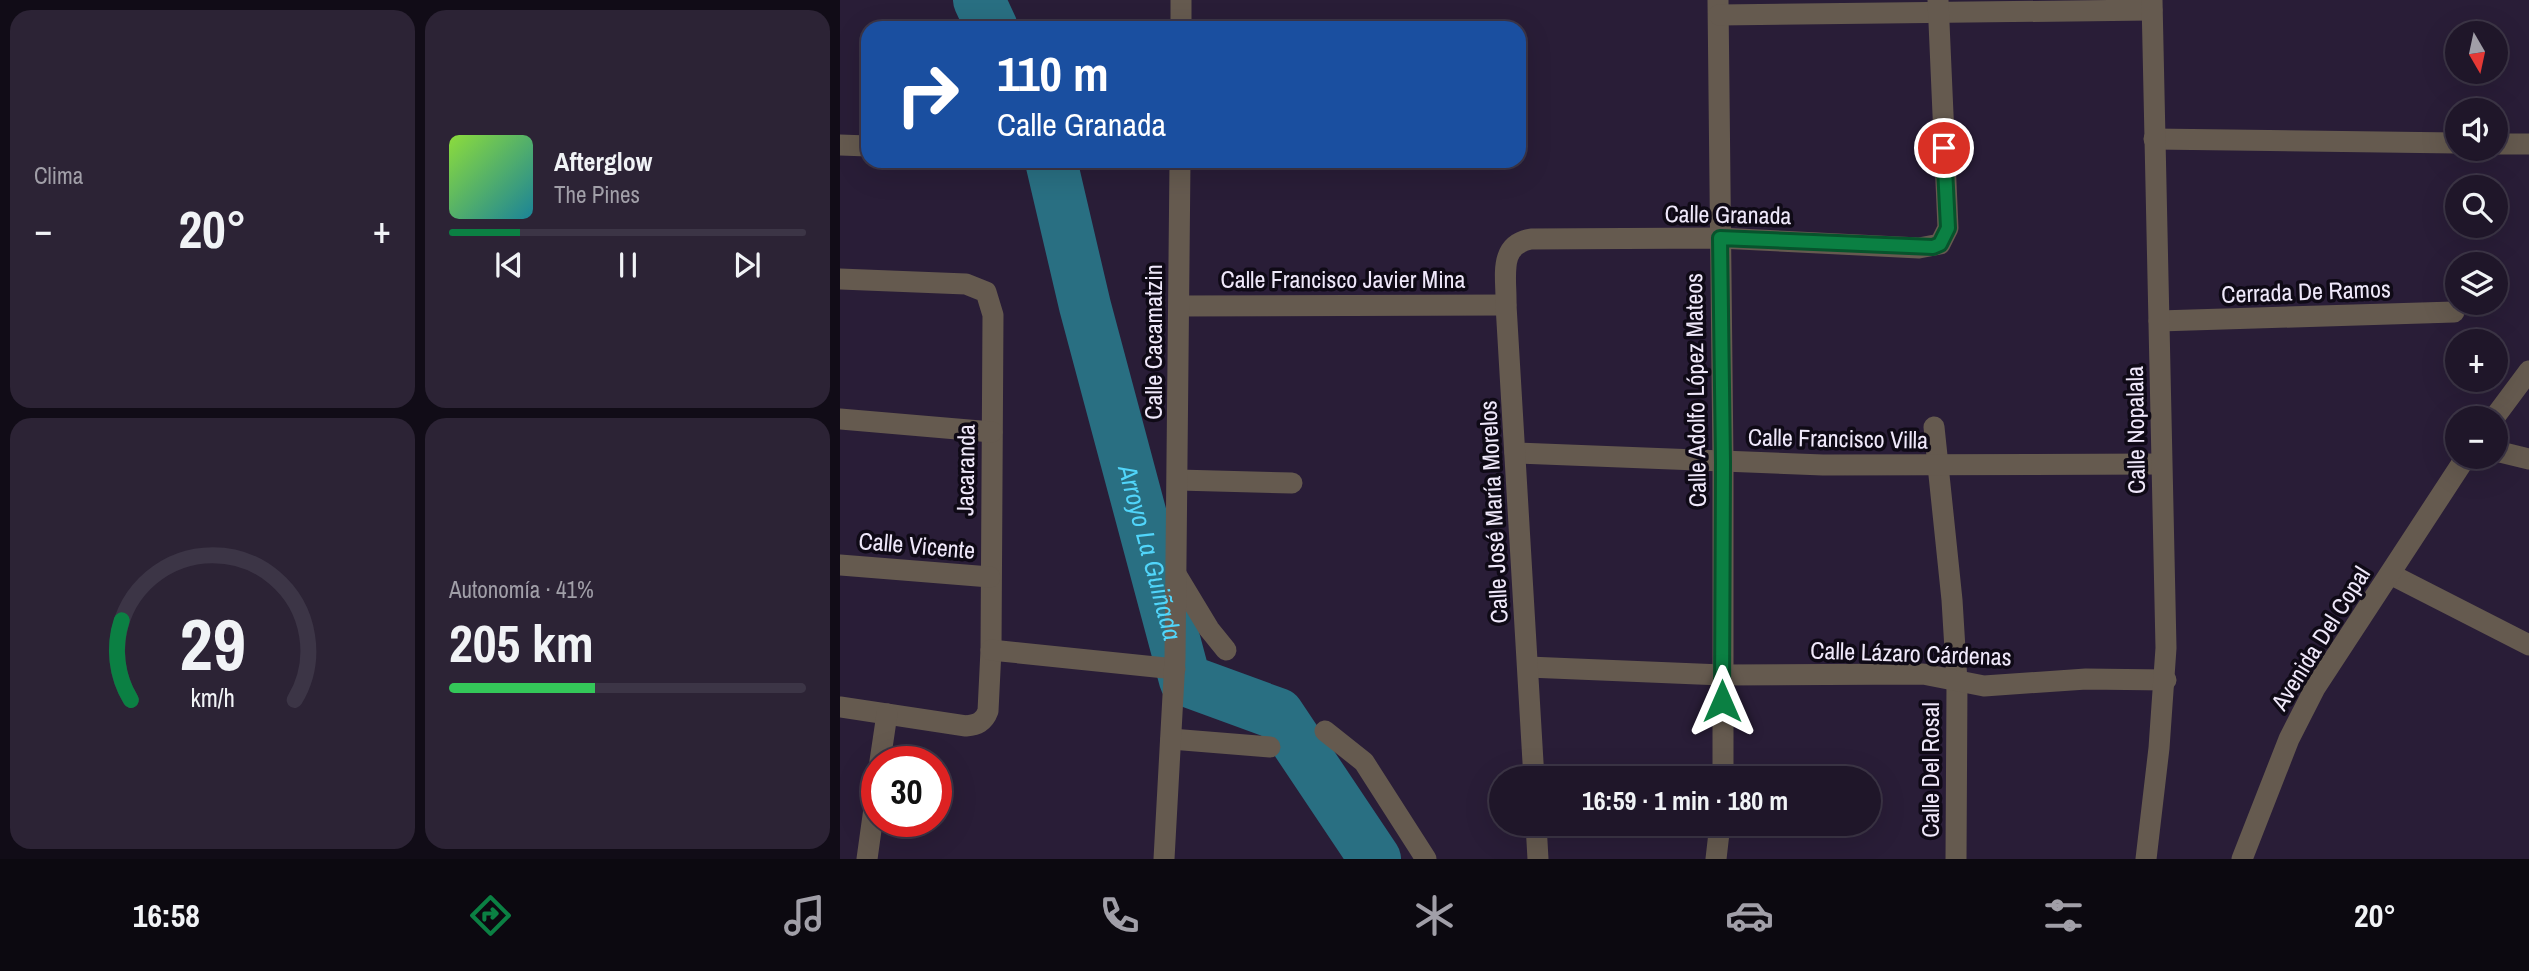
<!DOCTYPE html>
<html lang="es">
<head>
<meta charset="utf-8">
<style>
  :root { --surface:#1f1629; --page:#2c2335; --text:#f1f3f6; --muted:#a19fa8; --line:#3c3546; --accent:#0b8043 }
  body { margin:0; font-family:"Archivo Narrow",sans-serif; background:var(--page); color:var(--text); height:100vh; display:flex; flex-direction:column; font-size:26px; white-space:nowrap }
  * { box-sizing:border-box; margin:0 }
  p { font-size:23px; color:var(--muted) }
  .icon { flex:none; width:38px; height:38px; fill:none; stroke:currentColor; stroke-width:2; stroke-linecap:round; stroke-linejoin:round }
  .map { position:relative; flex:1; overflow:hidden }
  .sheet { display:flex; flex-direction:column; gap:10px; padding:10px; background:#110c17; width:840px }
  .sheet>* { flex:none }
  .banner { position:absolute; left:21px; top:21px; width:665px; height:147px; border-radius:21px; box-shadow:0 7px 28px #0002,0 0 0 2px var(--line); background:#1a4fa0; color:#fff; overflow:hidden }
  .needle { width:46px; rotate:171deg }
  .controls { position:absolute; left:1605px; top:21px; display:grid; gap:14px }
  .controls a { display:grid; place-items:center; width:63px; height:63px; border-radius:50%; background:var(--surface); box-shadow:0 7px 28px #0002,0 0 0 2px var(--line); font-size:35px }
  .speed { position:absolute; left:21px; top:746px; display:flex; gap:14px; font-size:35px; font-weight:700; text-align:center }
  .speed>* { display:grid; place-content:center; width:91px; height:91px; border-radius:50%; background:var(--surface); box-shadow:0 7px 28px #0002,0 0 0 2px var(--line); line-height:1 }
  .speed .limit { border:10px solid #d22; background:#fff; color:#111 }
  .pin { position:absolute; display:grid; place-items:center; width:60px; height:60px; color:#fff; margin:-30px; border:4px solid #fff; border-radius:50%; box-shadow:0 2px 7px #0007 }
  .me { position:absolute; width:77px; margin:-38px; rotate:0deg; stroke-linejoin:round; filter:drop-shadow(0 0 5px #0008) }
  .turn { display:flex; align-items:center; gap:24px; height:147px; padding:0 21px; font-size:32px }
  .turn .icon { width:91px; height:91px; stroke-width:2.5 }
  .turn b { display:block; font-size:49px; line-height:60px }
  .big { font-size:52px; font-weight:700; line-height:1.1 }
  .sheet .card { flex:1; display:flex; flex-direction:column; justify-content:center; gap:10px; min-width:0; padding:0 24px; border-radius:21px; background:var(--page) }
  .sheet .dial { align-items:center; gap:0 }
  .dial svg { height:182px; overflow:visible; fill:none; stroke:var(--line); stroke-width:7; stroke-linecap:round; text-anchor:middle }
  .dial text { fill:var(--text); stroke:none }
  .song { display:flex; align-items:center; gap:21px }
  .cover { width:84px; height:84px; border-radius:10px; background:linear-gradient(135deg,hsl(90 70% 55%),hsl(190 70% 35%)) }
  .played { height:7px; border-radius:4px; background:linear-gradient(90deg,var(--accent) 20%,var(--line) 20%) }
  .keys { display:flex; justify-content:space-around; direction:ltr }
  .heat { display:flex; justify-content:space-between; align-items:center; font-size:38px; direction:ltr }
  .charge { height:10px; border-radius:5px; background:linear-gradient(90deg,#34c759 41%,var(--line) 0) }
  .sheet .tiles { flex:1; display:grid; gap:10px; grid-template-columns:repeat(2,1fr) }
  .trip { position:absolute; left:649px; top:766px; width:392px; height:70px; border-radius:35px; background:var(--surface); box-shadow:0 7px 28px #0002,0 0 0 2px var(--line); font-weight:700; line-height:70px; text-align:center }
  .tabs { display:flex; height:112px; justify-content:space-around; align-items:center; background:#0c0910; color:var(--muted) }
  .tabs .icon { width:49px; height:49px }
  .tabs .on { color:var(--accent) }
  .tabs b { font-size:32px; color:var(--text) }
  main { display:flex; flex:1; min-height:0 }
  .map>svg:first-child { display:block }
  .lines { fill:none; stroke-linecap:round; stroke-linejoin:round }
  .river { stroke:#296f82; stroke-width:52 }
  .minor { stroke:#655a4f; stroke-width:21 }
  .route-casing { stroke:#07532c; stroke-width:18 }
  .route { stroke:#0b8043; stroke-width:12 }
  .labels { text-anchor:middle; dominant-baseline:central; stroke-width:7; stroke-linejoin:round; paint-order:stroke }
  .street-label { font-size:24px; fill:#efe8fa; stroke:#0f0a16 }
  .water-label { font-size:26px; font-style:italic; fill:#51d5fa; stroke:#0f0a16 }
</style>
</head>
<body>
<main>
<section class="sheet">
<div class="tiles">
<div class="card"><p>Clima</p>
<div class="heat"><a>−</a><b class="big">20°</b><a>+</a></div>
</div>
<div class="card">
<div class="song"><i class="cover"></i><div><b>Afterglow</b><p>The Pines</p></div></div>
<div class="played"></div>
<div class="keys"><svg class="icon" aria-label="previous" viewBox="0 0 24 24"><path d="M18 5L8 12l10 7zM5 5v14"/></svg><svg class="icon" aria-label="pause" viewBox="0 0 24 24"><path d="M8 5v14M16 5v14"/></svg><svg class="icon" aria-label="next" viewBox="0 0 24 24"><path d="M6 5l10 7-10 7zM19 5v14"/></svg></div>
</div>
<div class="card dial"><svg viewBox="0 0 100 80">
<path d="M14 69A42 42 0 1 1 86 69"/>
<path d="M14 69A42 42 0 0 1 10 34" stroke="#0b8043"/>
<text x="50" y="56" font-size="32" font-weight="700">29</text>
<text x="50" y="72" font-size="11">km/h</text>
</svg></div>
<div class="card"><p>Autonomía · 41%</p><b class="big">205 km</b><div class="charge"></div></div>
</div>
</section>
<div class="map">
<svg width="1689" height="859" viewBox="0 0 1689 859">
  <rect width="100%" height="100%" fill="#291d37"/>
  <g class="lines">
    <g class="river">
      <polyline points="139,0 152,28"/>
      <path id="s1" d="M211 161 245 306 345 680 438 714 535 859"/>
    </g>
    <g class="minor">
      <polyline points="878,0 883,462 883,779"/>
      <polyline points="879,15 1312,10"/>
      <polyline points="341,28 341,0"/>
      <polyline points="1314,139 1617,143"/>
      <polyline points="1656,144 1689,144"/>
      <polyline points="0,145 28,146"/>
      <path d="M0 279 126 284 146 292 153 315 151 650 148 711C144 722 137 725 126 726L0 707"/>
      <polyline points="340,306 666,305"/>
      <polyline points="1319,321 1614,312"/>
      <polyline points="1654,418 1689,371"/>
      <polyline points="0,419 152,432"/>
      <polyline points="1094,427 1112,600 1117,682 1116,859"/>
      <polyline points="1656,451 1689,459"/>
      <polyline points="675,453 983,465 1321,464"/>
      <polyline points="338,480 452,483"/>
      <polyline points="0,565 150,577"/>
      <polyline points="1550,574 1689,645"/>
      <polyline points="337,576 369,629 386,650"/>
      <polyline points="151,650 335,669"/>
      <polyline points="688,667 882,675 1083,674 1144,686 1246,679 1326,680"/>
      <polyline points="485,731 524,762 586,859"/>
      <polyline points="331,739 430,747"/>
      <polyline points="40,761 47,714"/>
      <path d="M694 779 666 305C667 278 657 245 691 239L879 238 1079 248 1100 244 1108 228 1098 0"/>
      <polyline points="696,824 698,859"/>
      <polyline points="27,859 37,787"/>
      <polyline points="324,859 335,659 340,161"/>
      <polyline points="876,859 880,824"/>
      <polyline points="1306,859 1319,748 1326,648 1312,0"/>
      <polyline points="1402,859 1449,739 1475,688 1626,457"/>
    </g>
  </g>
  <g class="lines">
    <defs>
      <polyline id="route" points="882,701 883,462 880,238 1093,247 1100,244 1108,228 1104,148"/>
    </defs>
    <use href="#route" class="route-casing"/>
    <use href="#route" class="route"/>
  </g>
  <g class="labels">
    <g class="street-label">
      <text transform="translate(888 214) rotate(1)">Calle Granada</text>
      <text x="503" y="279">Calle Francisco Javier Mina</text>
      <text transform="translate(1466 291) rotate(-2)">Cerrada De Ramos</text>
      <text transform="translate(313 342) rotate(-90)">Calle Cacamatzin</text>
      <text transform="translate(855 390) rotate(-91)">Calle Adolfo López Mateos</text>
      <text transform="translate(1295 430) rotate(-91)">Calle Nopalala</text>
      <text transform="translate(998 438) rotate(1)">Calle Francisco Villa</text>
      <text transform="translate(125 470) rotate(-89)">Jacaranda</text>
      <text transform="translate(653 512) rotate(-93)">Calle José María Morelos</text>
      <text transform="translate(77 545) rotate(5)">Calle Vicente</text>
      <text transform="translate(1480 638) rotate(-58)">Avenida Del Copal</text>
      <text transform="translate(1071 653) rotate(2)">Calle Lázaro Cárdenas</text>
      <text transform="translate(1090 770) rotate(-90)">Calle Del Rosal</text>
    </g>
    <g class="water-label">
      <text stroke="none"><textPath href="#s1" startOffset="404">Arroyo La Guiñada</textPath></text>
    </g>
  </g>
</svg>
<div class="controls">
<a><svg class="needle" viewBox="-14 -14 28 28"><path d="M0-13l5 13h-10z" fill="#e53935"/><path d="M0 13l5-13h-10z" fill="#a19fa8"/></svg></a>
<a><svg class="icon" aria-label="sound" viewBox="0 0 24 24"><path d="M4 9h4l5-4v14l-5-4H4zM17 9q2 3 0 6"/></svg></a>
<a><svg class="icon" aria-label="search" viewBox="0 0 24 24"><circle cx="10" cy="10" r="6"/><path d="M15 15l6 6"/></svg></a>
<a><svg class="icon" aria-label="layers" viewBox="0 0 24 24"><path d="M12 4l9 5-9 5-9-5zM3 14l9 5 9-5"/></svg></a>
<a>+</a>
<a>−</a>
</div>
<div class="speed"><div class="limit">30</div></div>
<div class="pin" style="left:1104px;top:148px;background:#d93025"><svg class="icon" aria-label="arrive" viewBox="0 0 24 24"><path d="M6 21V4h12l-3 4 3 4H6"/></svg></div>
<svg class="me" style="left:882px;top:701px" viewBox="-20 -20 40 40"><path d="M0-17L14 15 0 8-14 15z" fill="#0b8043" stroke="#fff" stroke-width="4"/></svg>
<div class="trip">16:59 · 1 min · 180 m</div>
<div class="banner">
<div class="turn"><svg class="icon" aria-label="right" viewBox="0 0 24 24"><path d="M7 20v-9h11M14 6l5 5-5 5"/></svg><div><b>110 m</b>Calle Granada</div></div>
</div>
</div>
</main>
<nav class="tabs">
<b>16:58</b>
<svg class="icon on" aria-label="directions" viewBox="0 0 24 24"><path d="M12 3l9 9-9 9-9-9zM9 14v-3h6M13 9l2 2-2 2"/></svg>
<svg class="icon" aria-label="music" viewBox="0 0 24 24"><path d="M9 18V5l10-2v13"/><circle cx="6" cy="18" r="3"/><circle cx="16" cy="16" r="3"/></svg>
<svg class="icon" aria-label="phone" viewBox="0 0 24 24"><path d="M5 4h4l2 5-3 2q2 4 5 5l2-3 5 2v4C11 20 4 13 5 4z"/></svg>
<svg class="icon" aria-label="climate" viewBox="0 0 24 24"><path d="M12 3v18M4 7l16 10M4 17L20 7"/></svg>
<svg class="icon" aria-label="car" viewBox="0 0 24 24"><path d="M5 17H2v-5l4-1 3-4h7l3 4 3 1v5h-3M9 17h6M6 11h13"/><circle cx="7" cy="17" r="2"/><circle cx="17" cy="17" r="2"/></svg>
<svg class="icon" aria-label="filters" viewBox="0 0 24 24"><path d="M4 7h16M4 17h16"/><circle cx="9" cy="7" r="2"/><circle cx="15" cy="17" r="2"/></svg>
<b>20°</b>
</nav>
</body>
</html>
